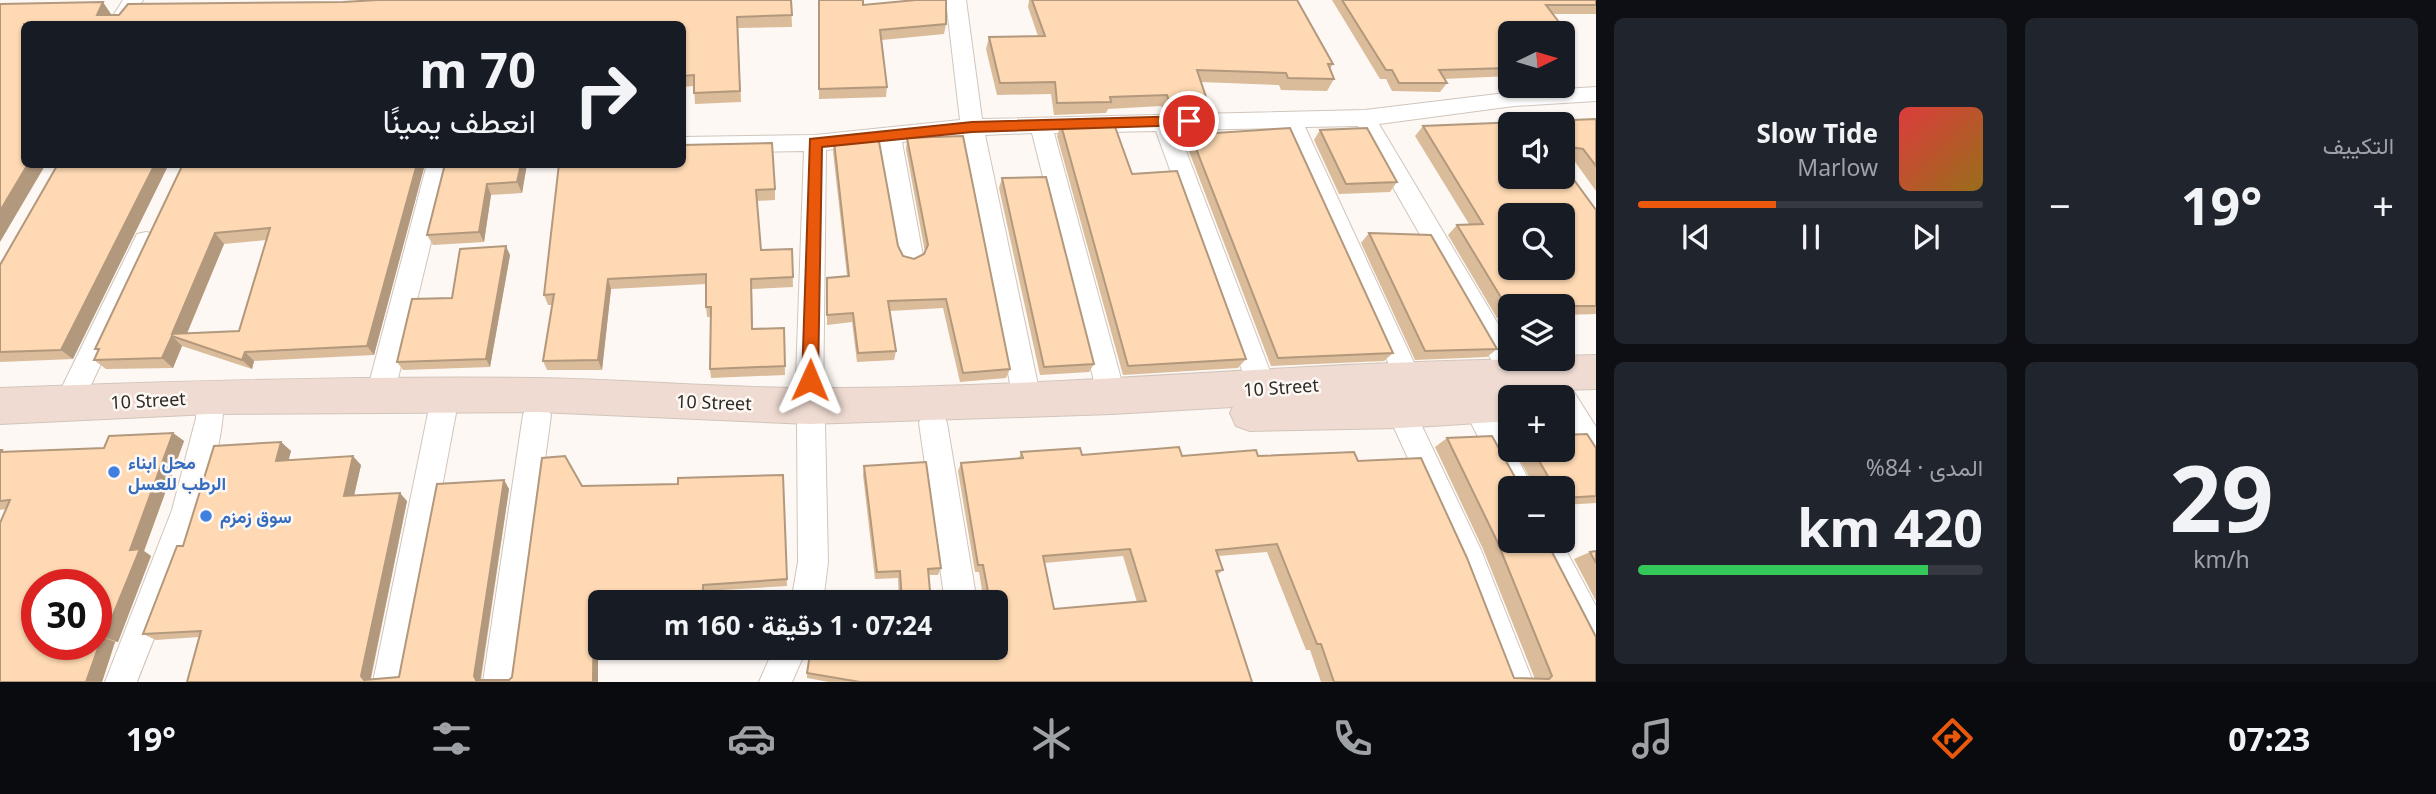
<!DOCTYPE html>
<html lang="ar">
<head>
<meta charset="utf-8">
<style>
  :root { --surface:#171b24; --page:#20242c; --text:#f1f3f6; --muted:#9ea1a6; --line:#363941; --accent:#ea580c }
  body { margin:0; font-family:"Noto Sans",Vazirmatn,sans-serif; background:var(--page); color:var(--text); direction:rtl; height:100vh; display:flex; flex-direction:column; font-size:26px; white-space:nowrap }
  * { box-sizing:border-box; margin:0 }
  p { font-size:23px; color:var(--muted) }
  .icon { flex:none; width:38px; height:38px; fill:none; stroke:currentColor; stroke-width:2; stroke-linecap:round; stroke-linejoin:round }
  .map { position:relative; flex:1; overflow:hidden; direction:ltr }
  .side { display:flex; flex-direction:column; gap:18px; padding:18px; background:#0d0f14; width:840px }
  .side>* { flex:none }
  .hud { position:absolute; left:21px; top:21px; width:665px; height:147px; border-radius:10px; box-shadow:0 2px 5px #0004; direction:rtl; background:#171b24; color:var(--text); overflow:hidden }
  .needle { width:46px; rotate:85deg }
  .tools { position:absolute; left:1498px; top:21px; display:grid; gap:14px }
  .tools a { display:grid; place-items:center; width:77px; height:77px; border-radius:10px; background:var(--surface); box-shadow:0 2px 5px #0004; font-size:35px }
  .speed { position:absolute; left:21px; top:569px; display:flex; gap:14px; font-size:35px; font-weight:700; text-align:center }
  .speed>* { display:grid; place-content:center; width:91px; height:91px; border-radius:50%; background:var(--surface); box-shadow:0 2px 5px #0004; line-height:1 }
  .speed .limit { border:10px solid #d22; background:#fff; color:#111 }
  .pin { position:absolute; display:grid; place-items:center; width:60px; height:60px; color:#fff; margin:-30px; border:4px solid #fff; border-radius:50%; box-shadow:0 2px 7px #0007 }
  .me { position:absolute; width:77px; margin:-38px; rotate:1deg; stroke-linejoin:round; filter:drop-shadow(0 0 5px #0008) }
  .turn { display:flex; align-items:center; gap:24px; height:147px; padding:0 35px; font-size:32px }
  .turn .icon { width:91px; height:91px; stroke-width:2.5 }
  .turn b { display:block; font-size:49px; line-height:60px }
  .big { font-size:52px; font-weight:700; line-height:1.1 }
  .side .widget { flex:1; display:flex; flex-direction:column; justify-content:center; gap:10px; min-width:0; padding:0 24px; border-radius:10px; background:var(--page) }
  .side .dial { align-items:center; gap:0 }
  .dial b { font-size:91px; line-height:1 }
  .song { display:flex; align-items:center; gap:21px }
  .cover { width:84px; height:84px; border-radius:10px; background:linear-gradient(135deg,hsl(0 70% 55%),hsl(40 70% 35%)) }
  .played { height:7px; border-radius:4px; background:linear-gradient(90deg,var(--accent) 40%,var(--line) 40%) }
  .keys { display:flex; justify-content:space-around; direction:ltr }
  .heat { display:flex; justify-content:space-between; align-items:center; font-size:38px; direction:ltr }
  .charge { height:10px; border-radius:5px; background:linear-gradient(90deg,#34c759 84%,var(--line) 0) }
  .side .tiles { flex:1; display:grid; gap:18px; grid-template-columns:repeat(2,1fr) }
  .trip { position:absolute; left:588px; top:590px; width:420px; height:70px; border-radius:10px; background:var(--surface); box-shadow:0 2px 5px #0004; font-weight:700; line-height:70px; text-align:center; direction:rtl }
  .menu { display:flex; height:112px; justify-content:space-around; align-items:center; background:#090b0e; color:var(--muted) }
  .menu .icon { width:49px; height:49px }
  .menu .current { color:var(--accent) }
  .menu b { font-size:32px; color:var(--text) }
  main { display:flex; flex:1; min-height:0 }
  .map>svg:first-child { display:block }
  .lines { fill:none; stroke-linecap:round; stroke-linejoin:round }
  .minor-casing { stroke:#d1c5bb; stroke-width:2 }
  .secondary-casing { stroke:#d1c5bb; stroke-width:2 }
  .minor { fill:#fff; fill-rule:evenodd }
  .secondary { fill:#efdbd2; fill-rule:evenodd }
  .wall { fill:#dabb9a; fill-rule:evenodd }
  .shaded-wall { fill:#b2987d }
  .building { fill:#fed9b3; stroke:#b2987d; stroke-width:2; fill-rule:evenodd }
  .route { fill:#ea580c; stroke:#983908; stroke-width:2 }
  .shop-dot { fill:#3f7fe0; stroke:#fdf8f4; stroke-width:2.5 }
  .labels { text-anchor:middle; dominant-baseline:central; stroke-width:5; stroke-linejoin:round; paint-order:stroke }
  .street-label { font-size:18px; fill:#2d2925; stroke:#fdf8f4 }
  .shop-label { font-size:18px; font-weight:bold; fill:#366cbe; stroke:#fdf8f4; text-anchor:start }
</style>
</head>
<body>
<main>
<section class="side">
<div class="tiles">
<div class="widget"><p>التكييف</p>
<div class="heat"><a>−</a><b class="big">19°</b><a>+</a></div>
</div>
<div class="widget">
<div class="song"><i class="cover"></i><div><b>Slow Tide</b><p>Marlow</p></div></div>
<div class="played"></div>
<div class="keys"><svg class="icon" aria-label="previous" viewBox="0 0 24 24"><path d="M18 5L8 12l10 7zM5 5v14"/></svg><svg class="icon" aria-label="pause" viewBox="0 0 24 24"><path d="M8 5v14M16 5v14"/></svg><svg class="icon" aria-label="next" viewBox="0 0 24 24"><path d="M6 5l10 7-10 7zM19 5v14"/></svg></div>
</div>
<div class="widget dial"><b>29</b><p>km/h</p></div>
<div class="widget"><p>المدى · 84%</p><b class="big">420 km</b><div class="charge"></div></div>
</div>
</section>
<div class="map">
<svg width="1596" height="682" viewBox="0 0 1596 682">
  <rect width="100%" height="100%" fill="#fdf8f4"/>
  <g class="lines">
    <defs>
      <g id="minor">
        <polygon points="123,0 143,0 128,24 108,24"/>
        <polygon points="946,0 966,0 982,119 1365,110 1514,92 1596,87 1596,101 1514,106 1379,124 1510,344 1510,359 1519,359 1527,374 1524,382 1514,386 1504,382 1358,126 1305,127 1421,378 1418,386 1408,390 1398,386 1395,378 1283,128 1178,130 1276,387 1272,395 1262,399 1252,395 1248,387 1156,131 1054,133 1126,397 1122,405 1112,409 1102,405 1098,397 1032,133 985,135 1041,399 1037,407 1027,411 1017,407 1013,399 963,136 902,142 923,256 920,263 911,266 902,263 899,256 879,144 826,150 823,406 819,414 825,424 828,562 823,602 791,602 798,562 797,424 801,415 795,406 804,151 682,153 682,137 815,135 960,120"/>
        <polygon points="427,164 450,164 394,395 390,403 380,407 370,403 366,395"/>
        <polygon points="146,232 155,234 158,241 78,413 68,416 58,413 54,404 58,395 137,234"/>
        <polygon points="1548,361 1557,365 1596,427 1596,465 1586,461 1563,422 1563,397 1548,397 1535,373 1539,365"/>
        <polygon points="1468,378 1478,382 1510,444 1510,450 1513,450 1533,488 1510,488 1510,499 1454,390 1458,382"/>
        <path d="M210 385 220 389C240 432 157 630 137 682H105L172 510 196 418V397L200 389Z"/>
        <polygon points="1400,398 1410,401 1481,550 1533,682 1501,682 1456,564 1386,410 1390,401"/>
        <polygon points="442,401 452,404 456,413 405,682 373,682 428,413 432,404"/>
        <polygon points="537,403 547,406 551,415 515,682 483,682 523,415 527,406"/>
        <polygon points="933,411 943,414 947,423 977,602 945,602 919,423 923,414"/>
        <polygon points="1530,541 1561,541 1596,606 1596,654 1585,649"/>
        <polygon points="774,648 807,648 792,682 759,682"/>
      </g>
      <path id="secondary" d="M1596 355V389L1525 391 1527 397H1510V421L1400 428 1250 431 1236 426 1230 413 1233 407 1112 414 809 424 538 412 210 414 0 424V388C178 381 356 376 535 378 626 379 718 388 810 388 1061 389 1313 359 1563 359V356Z"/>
    </defs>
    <use href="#minor" class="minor-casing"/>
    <use href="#secondary" class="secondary-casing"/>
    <use href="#minor" class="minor"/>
    <use href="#secondary" class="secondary"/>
  </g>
  <g class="wall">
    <polygon points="791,0 792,27 738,28 741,102 695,104 694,86 682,87 682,24 24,24 0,242 0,4 111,14 111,15"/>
    <polygon points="819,0 863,5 946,24 944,34 882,40 887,87 886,97 819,99"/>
    <polygon points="1029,0 1297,0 1333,64 1330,69 1334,79 1327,91 1281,90 1279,85 1201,82 1207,100 1201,111 1164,112 1161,106 1108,109 1106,113 1054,115 1051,94 997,95 986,49 989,37 1038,36 1028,7"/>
    <polygon points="1332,0 1596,0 1596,14 1552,14 1568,34 1563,41 1563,33 1510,33 1510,76 1444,79 1447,83 1440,92 1392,91 1386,79 1380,79"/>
    <polygon points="1563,55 1569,66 1563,73"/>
    <polygon points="1596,119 1596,191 1573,159 1571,159 1571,164 1566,169 1596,210 1596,314 1563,315 1563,306 1510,306 1510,317 1497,318 1448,235 1457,225 1469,224 1415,136 1423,126"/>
    <polygon points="1186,123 1216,133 1393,353 1384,361 1271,366 1182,133"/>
    <polygon points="1061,125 1246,359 1238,368 1123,375 1057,136"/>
    <polygon points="1320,130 1397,182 1390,192 1339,194 1314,140"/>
    <polygon points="907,138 1010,369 1006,378 960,382 943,308 890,311 896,351 894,360 857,362 852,322 827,325 827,278 847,276 833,152 834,141 903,256 914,259 924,254 925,252 906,149"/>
    <path d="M183 164H425L374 355 254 361 252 369 182 346 173 368 106 369 94 360 98 351 95 349ZM266 240 239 331 187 334 224 244Z"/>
    <polygon points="445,164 527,164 522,193 491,195 484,242 433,245 427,235"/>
    <polygon points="559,164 775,189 775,200 757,201 761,250 792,249 793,287 752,289 753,329 784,328 785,375 711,378 710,369 711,317 707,317 706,307 706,284 611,289 602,370 547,370 543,361 552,305 548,305 544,295"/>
    <polygon points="1002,178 1094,364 1089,372 1040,375 999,188"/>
    <polygon points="1369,233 1497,349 1487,357 1415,360 1361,243"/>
    <polygon points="510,255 490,367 403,370 397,362 452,298"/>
    <polygon points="0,265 73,359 0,362"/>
    <polygon points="173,433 184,441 144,551 151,556 118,642 115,642 102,682 0,682 6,509 0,510 0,450 6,452 104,448"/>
    <path d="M1447 438 1520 486 1527 482H1532L1514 450 1596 448V503L1563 505V488H1510V508H1507L1596 682H1321L1310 650H1306L1267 552 1218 556 1223 570 1217 575 1252 682H829L807 678V673L996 648V602H984L979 572H975L958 471 961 463 1019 458 1021 452 1082 455 1258 456 1358 461 1514 678 1535 679 1483 549 1435 447ZM1123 556 1137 602 1054 609 1044 563Z"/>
    <polygon points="281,442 291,451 288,460 361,465 354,496 407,501 371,679 399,677 504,480 509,489 481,680 509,680 512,677 582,486 678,484 783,475 787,586 705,591 649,598 598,599 598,682 187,682 199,637 156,640 143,634 183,546"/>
    <polygon points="864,466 941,568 938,575 929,575 931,602 899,602 898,578 875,579 863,475"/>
    <polygon points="1596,551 1596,601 1574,559 1590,552"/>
  </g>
  <g class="shaded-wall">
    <polygon points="103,2 111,14 107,24 97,15"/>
    <polygon points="28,164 46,164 0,242 0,211"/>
    <polygon points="155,164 169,164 73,359 61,350"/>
    <polygon points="417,164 425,164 374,355 367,346"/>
    <polygon points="521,164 527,164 522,193 517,182"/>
    <polygon points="487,184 491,195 484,242 479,232"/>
    <polygon points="215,233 224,244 184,340 172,334"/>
    <polygon points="506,246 510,255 490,367 486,359"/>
    <polygon points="608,279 611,289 602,370 598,360"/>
    <polygon points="172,336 182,346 173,368 162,358"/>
    <polygon points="245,352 254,361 252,369 242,360"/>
    <polygon points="173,433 184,441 144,551 151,556 118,642 104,637 130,550"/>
    <polygon points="281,442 291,451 286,470 276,461"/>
    <polygon points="353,456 361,465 352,504 344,496"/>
    <polygon points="504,480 509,489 480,682 476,680 474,676"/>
    <polygon points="400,493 407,501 370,681 364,680 361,676"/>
    <polygon points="594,592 598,599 598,682 593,682"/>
    <polygon points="102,637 115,642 102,682 86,682"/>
  </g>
  <g class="building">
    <polygon points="377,0 791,0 792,15 737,17 740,91 694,93 694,75 682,76 682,24 519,24 519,23 496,24 24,24 24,164 28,164 0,211 0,4 103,2 97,15 119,15 128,4 343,2"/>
    <polygon points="819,0 863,0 863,5 916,0 946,0 946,24 880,30 887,87 819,89"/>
    <polygon points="1032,0 1297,0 1333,64 1328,64 1334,79 1288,78 1286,73 1197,70 1207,100 1169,101 1167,95 1110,97 1111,102 1057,103 1055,82 1000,83 989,37 1045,36"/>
    <polygon points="1342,0 1596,0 1596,5 1546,5 1568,34 1563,35 1563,33 1510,33 1510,68 1439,70 1447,83 1399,83 1392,70 1386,70"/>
    <polygon points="1563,55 1569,66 1563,66"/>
    <path d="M1596 119V166L1583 149 1571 147V164L1566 165V169L1596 210V306H1510V308L1508 309 1457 225 1483 224 1423 126ZM1510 124H1563V177H1510ZM1510 215H1563V268H1510Z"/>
    <polygon points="1186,123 1213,123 1216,133 1290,128 1393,353 1278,358"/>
    <polygon points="1114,124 1132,174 1177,171 1246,359 1128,366 1061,125"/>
    <polygon points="1367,128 1397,182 1346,184 1320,130"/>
    <polygon points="878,136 898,246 903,256 914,259 924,254 928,245 907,138 963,136 1010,369 963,373 946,299 888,301 896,351 858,353 853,313 827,315 827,278 849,276 834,141"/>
    <polygon points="772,143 775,189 756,190 761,250 792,249 793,277 751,279 752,329 784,328 785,366 710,369 711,307 706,307 706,274 608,279 598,360 543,361 554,294 544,295 559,164 682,164 682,145"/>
    <polygon points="58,164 155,164 61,350 0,352 0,265"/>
    <path d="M183 164H417L367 346 245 352 242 360 172 336 162 358 94 360 99 349H95ZM270 228 239 331 172 334 215 233Z"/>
    <polygon points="445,164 521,164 517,182 487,184 479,232 427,235"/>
    <polygon points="1046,177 1094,364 1044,367 1002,178"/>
    <polygon points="1369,233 1431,235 1497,349 1425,351"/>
    <polygon points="506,246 486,359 397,362 412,299 452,298 460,249"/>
    <path d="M173 433 130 550 140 549 104 637H102L86 682H0V523L10 500 0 501V450H2L1 452 104 448 109 436ZM37 584H96V644H37Z"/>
    <polygon points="1587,434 1596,448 1596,496 1563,498 1563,488 1527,488 1527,482 1550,480 1533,450 1563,450 1563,435"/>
    <path d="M1492 436 1521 488H1510V501H1503L1510 515V541H1524L1530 552 1551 550 1596 637V682H1334L1321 644H1317L1277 544 1216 550 1223 570 1216 571 1252 682H860L807 673 811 648H996V602H990L983 565H978L961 463 1023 458 1021 452 1080 448 1082 455 1179 447 1182 456 1256 450 1258 456 1354 452 1358 461 1421 458 1467 558 1514 678 1549 679 1552 676 1497 541 1447 438ZM1130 549 1146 601 1054 609 1043 556Z"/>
    <polygon points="281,442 276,461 353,456 344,496 400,493 361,676 364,680 399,677 437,484 504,480 474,676 476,680 509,680 512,677 542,458 565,456 582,486 678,484 678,478 783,475 787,579 703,585 703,594 730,598 730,602 648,602 649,591 594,592 593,682 187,682 201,631 143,634 177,546 183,546 214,446"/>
    <polygon points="926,462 941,568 928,569 931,602 902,602 900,571 877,572 864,466"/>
    <polygon points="1596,551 1596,563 1590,552"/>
  </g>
  <polygon class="route" points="1189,116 1196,121 1189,125 972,132 822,147 818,380 816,385 804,385 802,380 810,139 972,122"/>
  <g class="shop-dot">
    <circle cx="114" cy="472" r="7"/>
    <circle cx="206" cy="516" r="7"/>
  </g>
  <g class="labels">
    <g class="street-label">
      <text transform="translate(1281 387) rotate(-4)">10 Street</text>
      <text transform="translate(148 400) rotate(-3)">10 Street</text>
      <text transform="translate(714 402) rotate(2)">10 Street</text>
    </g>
    <g class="shop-label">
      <text x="128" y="462">محل ابناء<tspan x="128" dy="21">الرطب للعسل</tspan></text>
      <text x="220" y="516">سوق زمزم</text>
    </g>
  </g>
</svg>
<div class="tools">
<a><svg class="needle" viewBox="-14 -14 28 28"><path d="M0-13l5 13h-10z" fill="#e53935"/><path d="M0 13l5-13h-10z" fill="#9ea1a6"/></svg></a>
<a><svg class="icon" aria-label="sound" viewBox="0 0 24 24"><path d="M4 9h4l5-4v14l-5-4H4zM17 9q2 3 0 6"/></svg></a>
<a><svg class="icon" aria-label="search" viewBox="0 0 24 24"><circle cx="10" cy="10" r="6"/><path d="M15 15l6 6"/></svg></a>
<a><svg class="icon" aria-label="layers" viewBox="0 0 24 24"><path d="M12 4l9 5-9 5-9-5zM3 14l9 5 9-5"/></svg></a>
<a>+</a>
<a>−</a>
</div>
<div class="speed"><div class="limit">30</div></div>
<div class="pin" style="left:1189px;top:121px;background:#d93025"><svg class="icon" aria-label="arrive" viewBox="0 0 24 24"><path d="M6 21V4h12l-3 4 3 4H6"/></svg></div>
<svg class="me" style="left:810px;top:380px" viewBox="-20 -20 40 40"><path d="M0-17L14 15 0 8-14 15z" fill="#ea580c" stroke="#fff" stroke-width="4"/></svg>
<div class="trip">07:24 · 1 دقيقة · 160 m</div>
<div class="hud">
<div class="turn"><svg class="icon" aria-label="right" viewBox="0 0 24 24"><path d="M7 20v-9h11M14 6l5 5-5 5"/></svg><div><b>70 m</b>انعطف يمينًا</div></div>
</div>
</div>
</main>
<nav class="menu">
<b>07:23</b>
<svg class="icon current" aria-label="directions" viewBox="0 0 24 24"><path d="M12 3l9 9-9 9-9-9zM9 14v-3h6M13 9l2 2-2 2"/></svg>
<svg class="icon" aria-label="music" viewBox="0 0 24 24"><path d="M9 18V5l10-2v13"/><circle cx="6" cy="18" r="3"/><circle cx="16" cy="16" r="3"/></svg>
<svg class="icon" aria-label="phone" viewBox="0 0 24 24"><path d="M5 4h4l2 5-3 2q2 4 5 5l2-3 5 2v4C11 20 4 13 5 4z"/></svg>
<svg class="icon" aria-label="climate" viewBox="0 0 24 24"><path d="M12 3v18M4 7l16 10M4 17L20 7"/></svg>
<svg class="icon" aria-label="car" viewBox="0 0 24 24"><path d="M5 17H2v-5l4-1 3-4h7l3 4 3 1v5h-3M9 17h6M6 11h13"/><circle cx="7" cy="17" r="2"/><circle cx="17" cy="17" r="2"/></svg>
<svg class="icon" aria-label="filters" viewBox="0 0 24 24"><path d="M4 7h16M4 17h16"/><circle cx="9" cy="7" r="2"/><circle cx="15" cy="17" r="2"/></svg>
<b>19°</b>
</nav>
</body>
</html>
